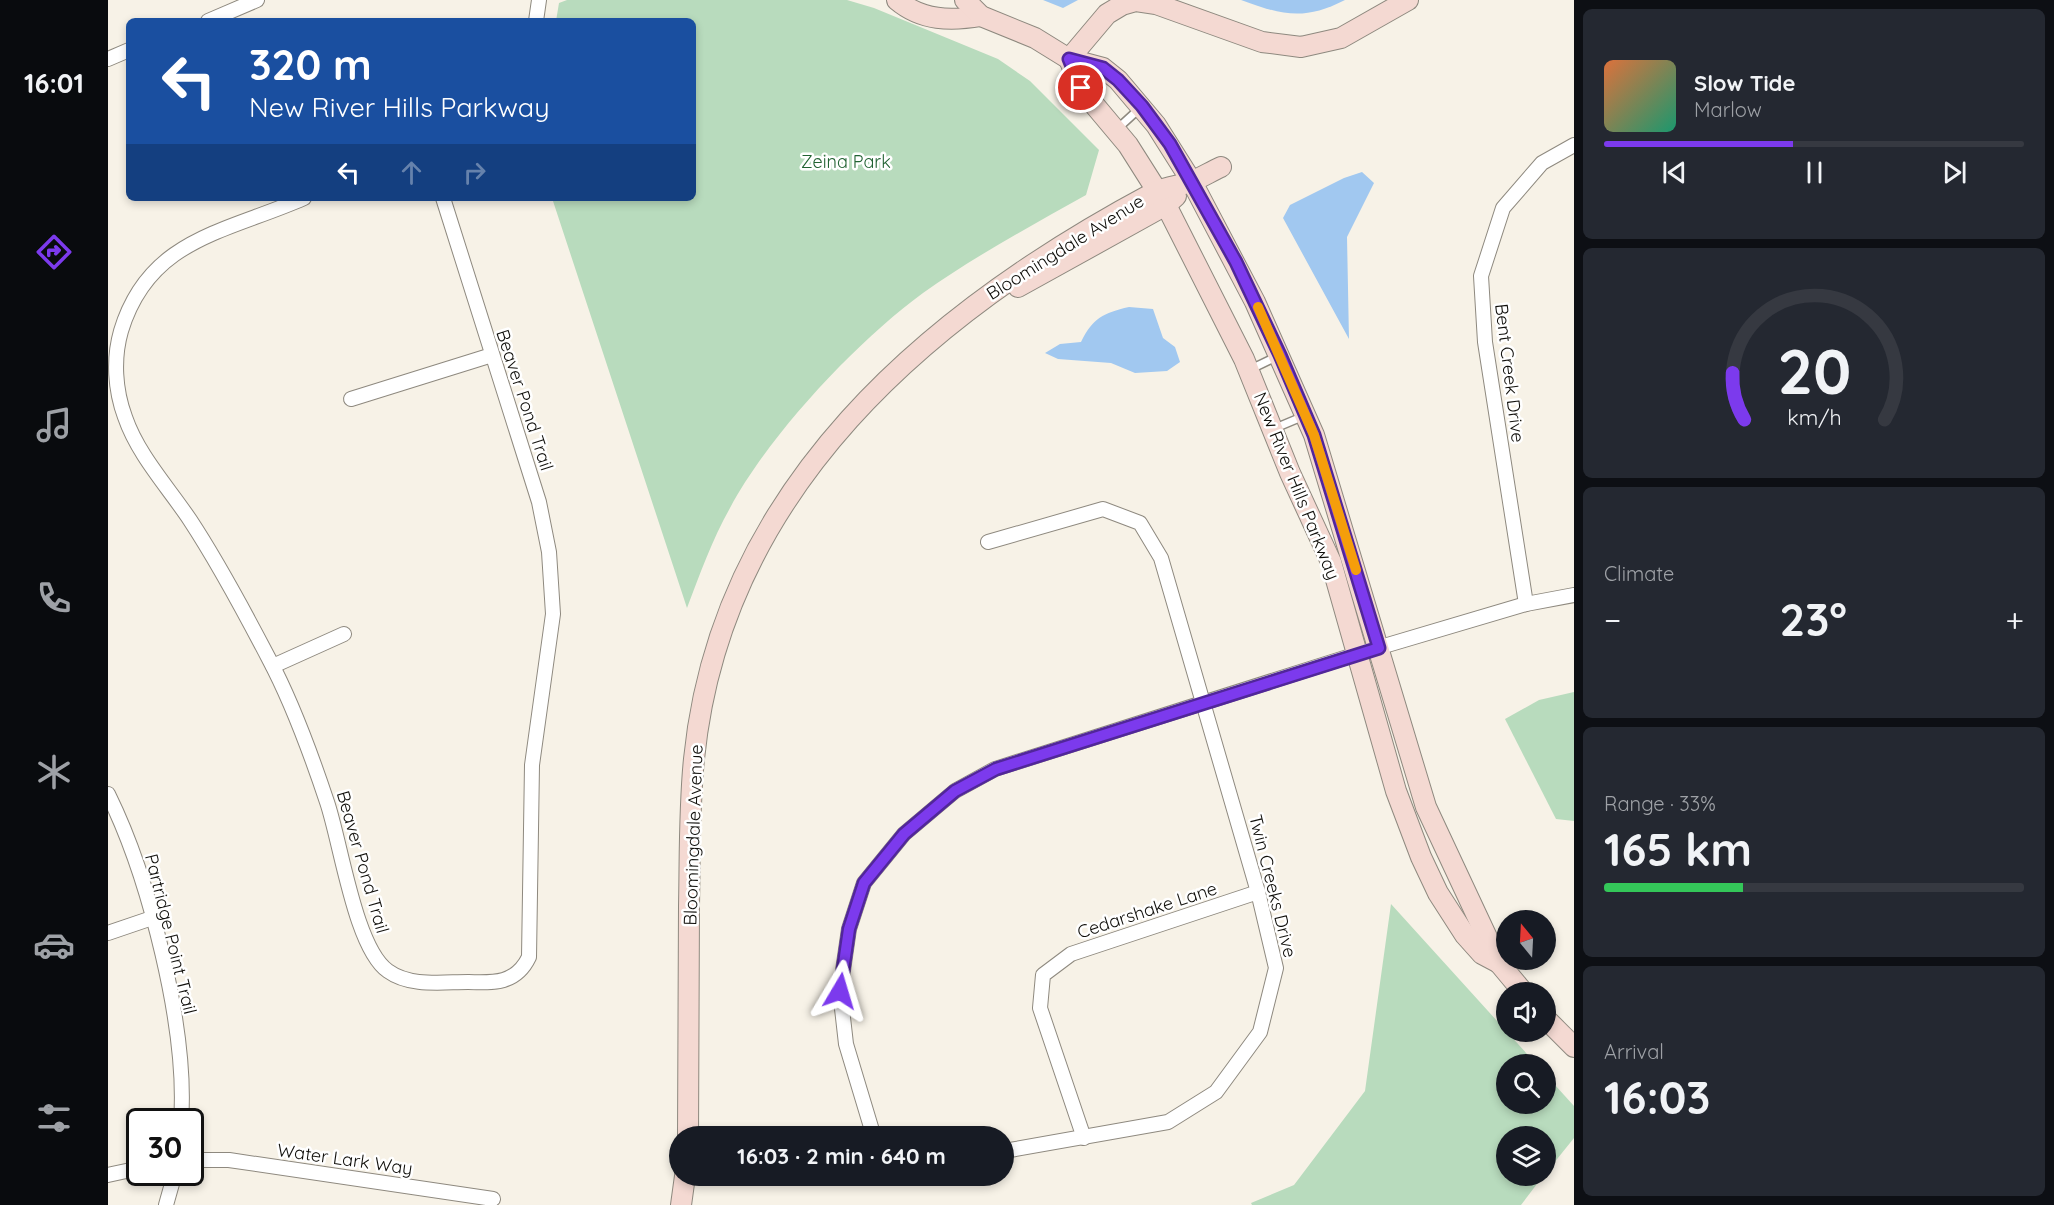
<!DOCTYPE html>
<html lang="en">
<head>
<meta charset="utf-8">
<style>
  :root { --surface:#171b24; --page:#242831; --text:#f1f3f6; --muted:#9ea1a6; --line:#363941; --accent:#7c3aed }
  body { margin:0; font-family:Quicksand,sans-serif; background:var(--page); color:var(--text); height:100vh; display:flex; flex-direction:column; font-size:22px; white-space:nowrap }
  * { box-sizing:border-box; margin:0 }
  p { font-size:20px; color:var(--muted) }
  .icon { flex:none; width:33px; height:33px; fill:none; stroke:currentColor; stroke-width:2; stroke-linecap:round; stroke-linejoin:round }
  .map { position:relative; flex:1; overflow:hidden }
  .side { display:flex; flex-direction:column; gap:9px; padding:9px; background:#0d0f14; width:480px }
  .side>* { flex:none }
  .hud { position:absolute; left:18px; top:18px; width:570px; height:183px; border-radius:9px; box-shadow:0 3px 9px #0003; background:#1a4fa0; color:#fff; overflow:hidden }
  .needle { width:39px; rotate:342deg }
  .controls { position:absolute; left:1388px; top:910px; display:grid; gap:12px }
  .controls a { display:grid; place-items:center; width:60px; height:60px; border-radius:50%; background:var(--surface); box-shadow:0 3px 9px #0003; font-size:30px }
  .speed { position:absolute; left:18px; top:1108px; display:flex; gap:12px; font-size:30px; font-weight:700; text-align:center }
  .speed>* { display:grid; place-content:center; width:78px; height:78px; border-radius:50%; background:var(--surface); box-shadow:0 3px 9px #0003; line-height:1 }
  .speed .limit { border:3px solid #111; border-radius:9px; background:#fff; color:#111 }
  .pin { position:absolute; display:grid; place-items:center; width:51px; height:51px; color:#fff; margin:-26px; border:3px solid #fff; border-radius:50%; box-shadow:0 2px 6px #0007 }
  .me { position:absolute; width:66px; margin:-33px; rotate:7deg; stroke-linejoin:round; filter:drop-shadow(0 0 4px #0008) }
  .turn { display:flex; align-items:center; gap:21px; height:126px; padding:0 24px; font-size:27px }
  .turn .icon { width:78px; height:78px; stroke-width:2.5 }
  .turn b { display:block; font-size:42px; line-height:51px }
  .lanes { display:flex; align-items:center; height:57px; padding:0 24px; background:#0003; justify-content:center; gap:30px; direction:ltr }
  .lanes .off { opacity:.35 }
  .big { font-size:45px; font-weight:700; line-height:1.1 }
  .side .card { flex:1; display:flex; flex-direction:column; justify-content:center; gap:9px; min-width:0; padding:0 21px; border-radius:9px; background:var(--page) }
  .side .dial { align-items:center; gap:0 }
  .dial svg { height:156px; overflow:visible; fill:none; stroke:var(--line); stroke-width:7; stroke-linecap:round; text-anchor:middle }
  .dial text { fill:var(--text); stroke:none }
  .song { display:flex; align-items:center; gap:18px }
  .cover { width:72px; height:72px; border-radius:9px; background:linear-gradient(135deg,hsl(20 70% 55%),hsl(160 70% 35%)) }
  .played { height:6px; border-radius:3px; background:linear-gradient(90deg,var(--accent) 45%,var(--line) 45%) }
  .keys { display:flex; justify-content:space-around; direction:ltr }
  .heat { display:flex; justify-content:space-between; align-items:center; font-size:33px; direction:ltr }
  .charge { height:9px; border-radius:4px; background:linear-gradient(90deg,#34c759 33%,var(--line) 0) }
  .trip { position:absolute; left:561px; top:1126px; width:345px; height:60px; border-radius:30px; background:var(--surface); box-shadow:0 3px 9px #0003; font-weight:700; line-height:60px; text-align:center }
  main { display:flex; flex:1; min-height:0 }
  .menu { display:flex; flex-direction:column; width:108px; justify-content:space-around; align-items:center; background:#090b0e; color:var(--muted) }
  .menu .icon { width:42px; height:42px }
  .menu .selected { color:var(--accent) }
  .menu b { font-size:27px; color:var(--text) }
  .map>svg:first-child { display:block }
  .green { fill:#b8dbbd }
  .water { fill:#a1c8f0 }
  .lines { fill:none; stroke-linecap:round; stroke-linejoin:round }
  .lane-casing { stroke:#8e897f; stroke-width:10 }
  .street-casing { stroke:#8e897f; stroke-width:16 }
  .secondary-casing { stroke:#8e897f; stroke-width:22 }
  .lane { stroke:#fff; stroke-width:7 }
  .street { stroke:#fff; stroke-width:14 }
  .secondary { stroke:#f4d9d2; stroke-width:20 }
  .route-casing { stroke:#51269a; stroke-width:15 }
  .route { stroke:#7c3aed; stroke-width:10 }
  .slow { stroke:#f59e0b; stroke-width:10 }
  .labels { text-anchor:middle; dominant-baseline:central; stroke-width:5; stroke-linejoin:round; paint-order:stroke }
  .park-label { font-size:18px; fill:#216232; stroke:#fff }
  .street-label { font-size:18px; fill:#0f0e0a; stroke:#fff }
</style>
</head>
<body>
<main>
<nav class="menu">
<b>16:01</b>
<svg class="icon selected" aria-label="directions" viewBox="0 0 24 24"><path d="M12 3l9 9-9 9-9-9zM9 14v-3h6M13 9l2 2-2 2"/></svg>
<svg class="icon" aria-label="music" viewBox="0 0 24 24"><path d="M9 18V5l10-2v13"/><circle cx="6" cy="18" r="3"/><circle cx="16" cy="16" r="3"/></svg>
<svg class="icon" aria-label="phone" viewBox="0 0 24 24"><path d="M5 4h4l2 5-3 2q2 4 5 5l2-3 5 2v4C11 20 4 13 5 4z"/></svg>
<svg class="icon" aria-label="climate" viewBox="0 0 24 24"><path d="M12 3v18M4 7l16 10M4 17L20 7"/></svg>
<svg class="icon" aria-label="car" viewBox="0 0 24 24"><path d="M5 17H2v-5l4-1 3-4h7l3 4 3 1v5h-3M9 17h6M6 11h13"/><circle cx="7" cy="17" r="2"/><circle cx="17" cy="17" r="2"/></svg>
<svg class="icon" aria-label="filters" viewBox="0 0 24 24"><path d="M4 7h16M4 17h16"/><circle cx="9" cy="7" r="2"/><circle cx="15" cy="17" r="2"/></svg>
</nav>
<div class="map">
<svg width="1466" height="1205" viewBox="0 0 1466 1205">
  <rect width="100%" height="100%" fill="#f7f2e7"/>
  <g class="green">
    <path d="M459 0H739L766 8 890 59 922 81 991 150 978 195C923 226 867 256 815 293 748 342 661 435 622 508 604 540 592 574 579 608L444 198H585V21H448L451 3Z"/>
    <polygon points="1466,692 1466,821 1448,819 1397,719 1431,700"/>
    <polygon points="1283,904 1429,1065 1398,1065 1398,1104 1437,1104 1437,1074 1466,1106 1466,1138 1437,1174 1437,1137 1398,1137 1398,1176 1435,1176 1413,1205 1144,1205 1143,1203 1186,1185 1257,1091"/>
  </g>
  <g class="water">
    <polygon points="935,0 970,0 955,8"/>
    <path d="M1133 0H1237C1196 21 1174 15 1133 0Z"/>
    <polygon points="1254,172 1266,183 1239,237 1241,339 1175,218 1182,205 1236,178"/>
    <path d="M1021 307 1045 309 1055 338 1067 347 1072 362 1059 371 1027 373 1003 363 950 359 937 353 952 344 973 342C985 318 995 313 1021 307Z"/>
  </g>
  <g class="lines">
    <defs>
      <g id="lane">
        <polyline points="1008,130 1031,109"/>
        <polyline points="1143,369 1168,357"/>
        <polyline points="1165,429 1196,416"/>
      </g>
      <g id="street">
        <polyline points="100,21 149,0"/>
        <polyline points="428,21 431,0"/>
        <polyline points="0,59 21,50"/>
        <path d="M196 198C119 232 41 238 13 331 5 359 7 390 17 417 30 455 60 487 82 520 111 564 136 611 161 659 185 704 203 754 219 802 233 843 247 948 280 971 302 987 334 982 360 982 386 983 408 984 421 957L424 765 445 614 441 552 431 502 335 198"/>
        <polyline points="243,399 384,355"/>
        <polyline points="880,542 995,509 1032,523 1053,558 1150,892 1168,968 1152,1032 1108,1092 1060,1122 896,1151"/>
        <polyline points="1418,604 1377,342 1373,276 1395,208 1434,163 1466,145"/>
        <polyline points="165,666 236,634"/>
        <path d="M0 794C41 877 80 1029 73 1122"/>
        <polyline points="0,933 44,918"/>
        <polyline points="766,1137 738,1044 732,991 741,929 756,883 796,834 847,791 887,769 1249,654 1418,604 1466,595"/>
        <polyline points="976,1138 932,1008 935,975 963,954 1150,892"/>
        <polyline points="82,1160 121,1160 385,1199"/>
        <polyline points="0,1175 32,1168"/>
        <polyline points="58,1205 67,1173"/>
      </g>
      <g id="secondary">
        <path d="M789 0C814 21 843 21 873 16"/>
        <polyline points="857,0 873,16 927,38 961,59 995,68 1010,80 1048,125 1084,182 1147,302 1206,435 1318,807 1391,963 1416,993"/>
        <polyline points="961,59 973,89 1020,145 1058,205 1136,359 1182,473 1223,562 1288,791 1313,857 1330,893 1357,935 1374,954 1391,963"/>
        <polyline points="961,59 999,14 1014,5 1028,1 1048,4 1154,42 1193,47 1233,38 1300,0"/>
        <polyline points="910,287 1058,205 1068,196"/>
        <polyline points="1437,1018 1466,1047"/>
        <path d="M580 1137C581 1060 581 983 581 906 582 857 581 808 586 759 613 488 820 313 1045 193 1056 187 1068 186 1080 183 1091 179 1102 172 1113 167"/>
        <polyline points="573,1205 577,1176"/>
      </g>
    </defs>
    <use href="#lane" class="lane-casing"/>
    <use href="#street" class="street-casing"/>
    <use href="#secondary" class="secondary-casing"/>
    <use href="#lane" class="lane"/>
    <use href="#street" class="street"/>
    <use href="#secondary" class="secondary"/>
  </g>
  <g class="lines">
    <defs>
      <polyline id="route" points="732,991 741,929 756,883 796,834 847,791 888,769 1271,648 1206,435 1172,355 1128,262 1062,144 1034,106 1010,80 995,68 961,59 973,88"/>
    </defs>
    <use href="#route" class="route-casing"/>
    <use href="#route" class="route"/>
    <polyline class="slow" points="1150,307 1206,435 1248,570"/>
  </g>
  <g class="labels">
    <g class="park-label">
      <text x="738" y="161">Zeina Park</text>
    </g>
    <g class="street-label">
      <text transform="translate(957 247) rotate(-32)">Bloomingdale Avenue</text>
      <text transform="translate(1402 373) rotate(83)">Bent Creek Drive</text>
      <text transform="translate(417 400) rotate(72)">Beaver Pond Trail</text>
      <text transform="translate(1189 486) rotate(68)">New River Hills Parkway</text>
      <text transform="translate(585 835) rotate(-88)">Bloomingdale Avenue</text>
      <text transform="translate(255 862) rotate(74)">Beaver Pond Trail</text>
      <text transform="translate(1165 886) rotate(76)">Twin Creeks Drive</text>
      <text transform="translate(1039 910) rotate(-18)">Cedarshake Lane</text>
      <text transform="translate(63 934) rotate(76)">Partridge Point Trail</text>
      <text transform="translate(237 1159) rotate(8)">Water Lark Way</text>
    </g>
  </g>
</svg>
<div class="controls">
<a><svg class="needle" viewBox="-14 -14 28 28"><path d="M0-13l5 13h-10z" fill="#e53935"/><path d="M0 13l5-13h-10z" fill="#9ea1a6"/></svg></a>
<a><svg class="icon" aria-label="sound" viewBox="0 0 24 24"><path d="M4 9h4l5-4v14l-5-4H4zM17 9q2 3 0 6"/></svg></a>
<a><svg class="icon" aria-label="search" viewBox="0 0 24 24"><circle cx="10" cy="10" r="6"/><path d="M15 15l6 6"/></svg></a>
<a><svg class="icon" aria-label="layers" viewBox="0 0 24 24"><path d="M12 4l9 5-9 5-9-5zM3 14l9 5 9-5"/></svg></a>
</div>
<div class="speed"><div class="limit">30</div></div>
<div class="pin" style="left:973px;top:88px;background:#d93025"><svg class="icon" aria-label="arrive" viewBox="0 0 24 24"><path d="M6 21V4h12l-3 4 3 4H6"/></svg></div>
<svg class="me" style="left:732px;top:991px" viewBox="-20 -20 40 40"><path d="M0-17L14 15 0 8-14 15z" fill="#7c3aed" stroke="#fff" stroke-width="4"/></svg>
<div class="trip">16:03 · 2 min · 640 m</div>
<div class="hud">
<div class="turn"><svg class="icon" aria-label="left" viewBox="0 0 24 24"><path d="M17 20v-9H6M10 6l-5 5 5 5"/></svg><div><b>320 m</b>New River Hills Parkway</div></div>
<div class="lanes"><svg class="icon" aria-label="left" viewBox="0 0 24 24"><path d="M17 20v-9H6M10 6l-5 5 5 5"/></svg><svg class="icon off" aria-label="ahead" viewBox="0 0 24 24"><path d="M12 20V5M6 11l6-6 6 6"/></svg><svg class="icon off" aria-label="right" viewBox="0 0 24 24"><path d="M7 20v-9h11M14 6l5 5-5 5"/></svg></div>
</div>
</div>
<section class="side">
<div class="card">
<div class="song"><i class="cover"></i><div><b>Slow Tide</b><p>Marlow</p></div></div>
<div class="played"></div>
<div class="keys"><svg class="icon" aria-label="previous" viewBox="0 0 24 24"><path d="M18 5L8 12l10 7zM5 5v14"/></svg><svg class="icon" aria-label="pause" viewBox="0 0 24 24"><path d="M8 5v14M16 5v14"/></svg><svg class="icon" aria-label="next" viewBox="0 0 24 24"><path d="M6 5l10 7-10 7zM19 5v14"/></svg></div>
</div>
<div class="card dial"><svg viewBox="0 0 100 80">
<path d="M14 69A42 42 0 1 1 86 69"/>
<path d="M14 69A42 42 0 0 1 8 45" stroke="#7c3aed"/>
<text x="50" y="56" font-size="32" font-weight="700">20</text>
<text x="50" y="72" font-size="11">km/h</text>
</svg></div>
<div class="card"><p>Climate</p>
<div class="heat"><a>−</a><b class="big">23°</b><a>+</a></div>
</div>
<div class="card"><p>Range · 33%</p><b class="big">165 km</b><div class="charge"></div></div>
<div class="card"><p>Arrival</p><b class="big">16:03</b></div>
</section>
</main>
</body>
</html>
